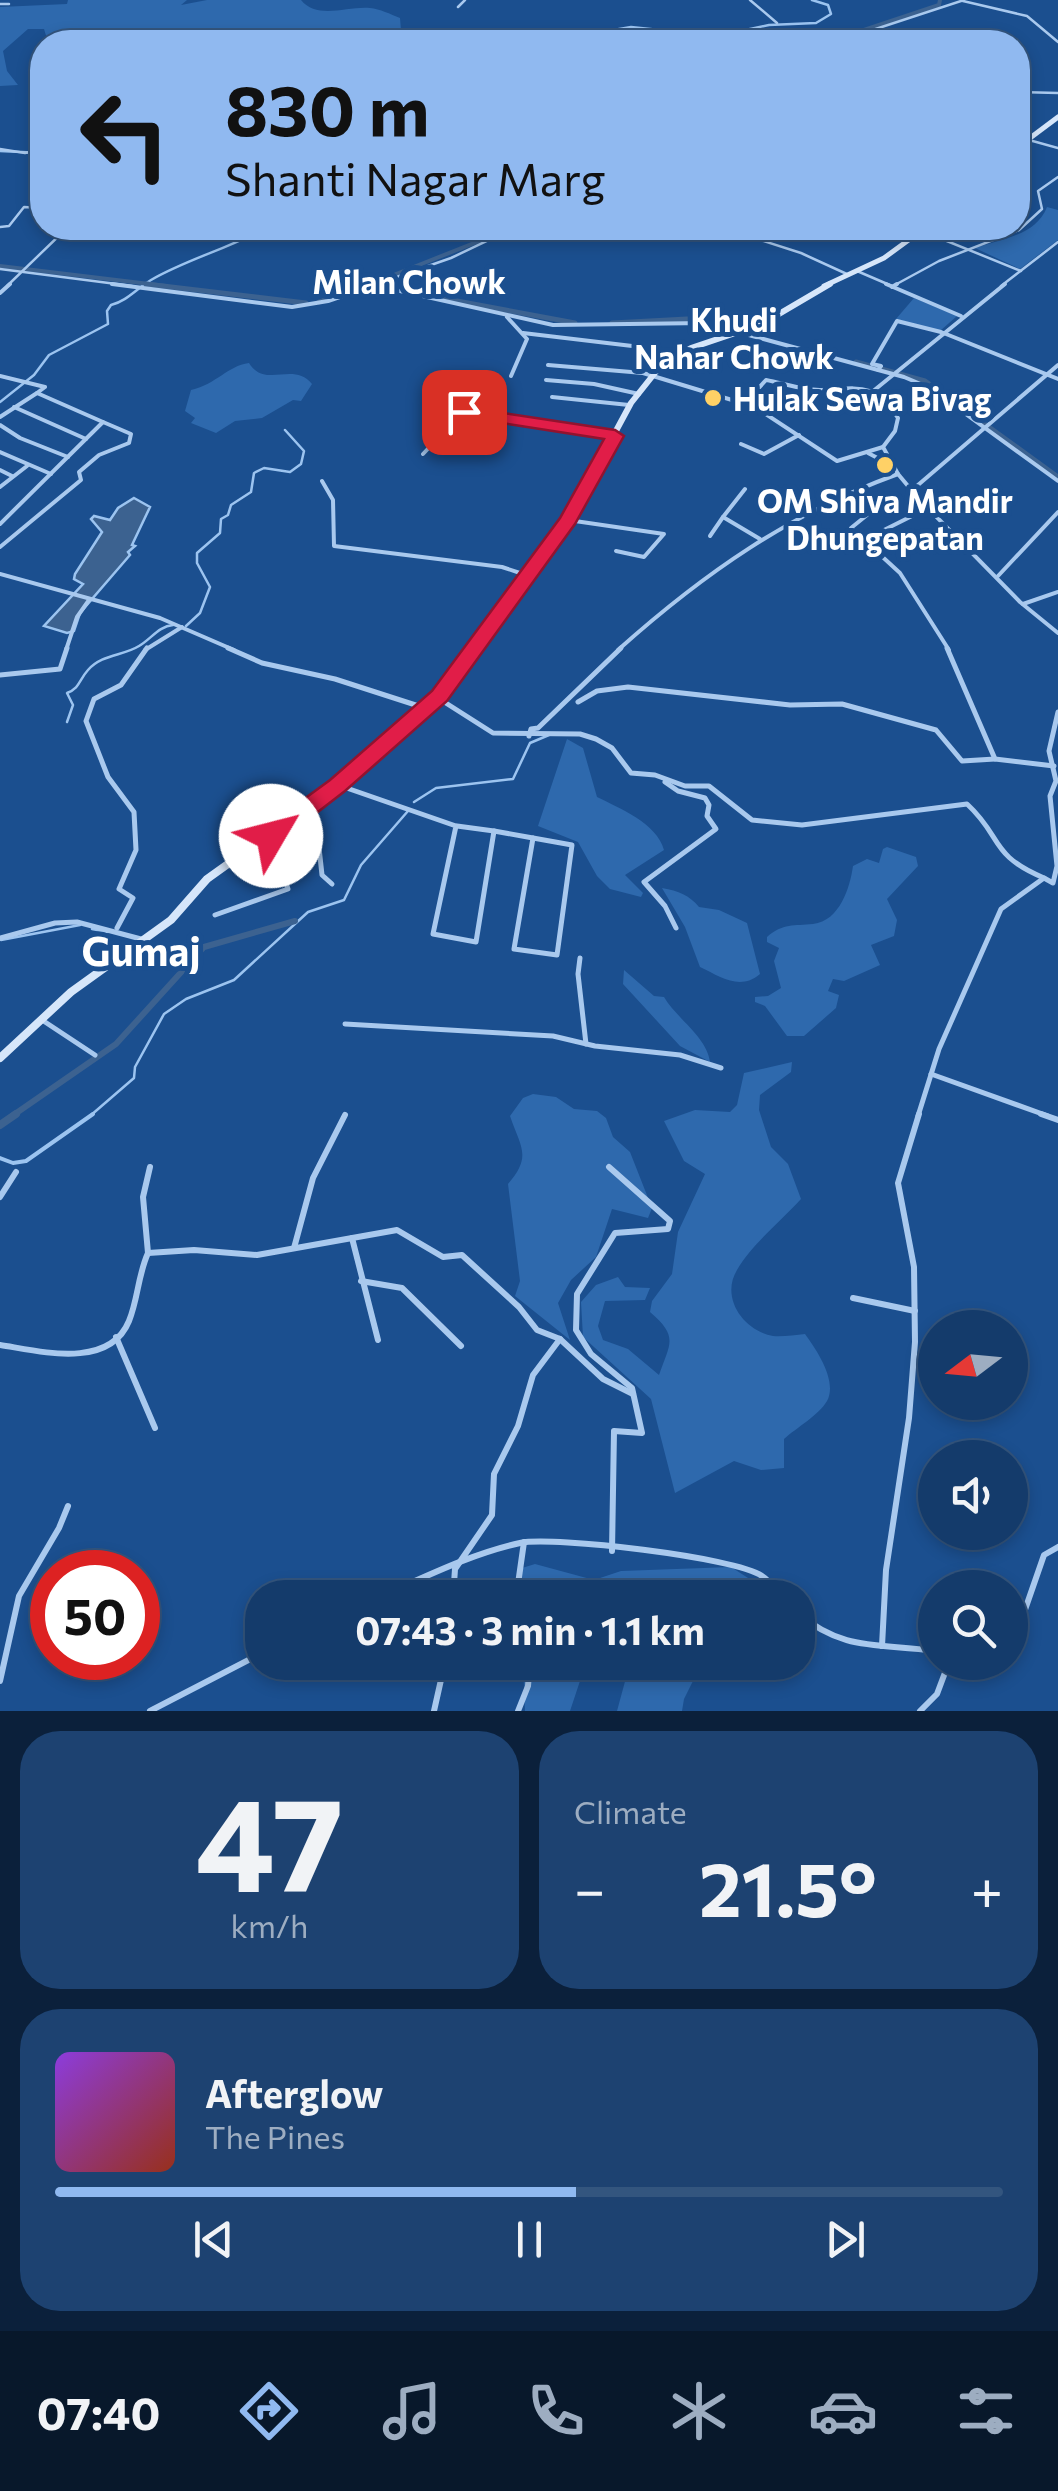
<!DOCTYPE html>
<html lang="en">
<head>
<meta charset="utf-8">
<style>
  :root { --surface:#143b6b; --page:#1d4271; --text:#f1f3f6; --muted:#9dadc1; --line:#33557e; --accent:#90b9f0 }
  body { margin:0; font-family:Commissioner,sans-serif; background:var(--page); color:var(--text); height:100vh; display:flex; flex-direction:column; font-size:38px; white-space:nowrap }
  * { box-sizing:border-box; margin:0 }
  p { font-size:32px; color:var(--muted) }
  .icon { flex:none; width:55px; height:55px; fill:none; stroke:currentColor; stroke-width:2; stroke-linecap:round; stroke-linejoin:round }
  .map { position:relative; height:1711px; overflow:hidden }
  .sheet { display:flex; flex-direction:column; gap:20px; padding:20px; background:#0b203b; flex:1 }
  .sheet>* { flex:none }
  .banner { position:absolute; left:30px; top:30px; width:1000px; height:210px; border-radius:40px; box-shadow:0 5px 15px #0003,0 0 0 2px var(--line); background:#90b9f0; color:#111; overflow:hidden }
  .needle { width:65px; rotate:254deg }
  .fabs { position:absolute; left:918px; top:1310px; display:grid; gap:20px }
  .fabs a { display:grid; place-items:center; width:110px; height:110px; border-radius:50%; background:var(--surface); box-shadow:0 5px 15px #0003,0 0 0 2px var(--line); font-size:50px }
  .speed { position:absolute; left:30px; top:1550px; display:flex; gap:20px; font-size:50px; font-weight:700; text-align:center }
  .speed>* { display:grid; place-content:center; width:130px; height:130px; border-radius:50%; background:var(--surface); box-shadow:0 5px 15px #0003,0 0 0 2px var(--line); line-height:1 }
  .speed .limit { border:15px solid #d22; background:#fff; color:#111 }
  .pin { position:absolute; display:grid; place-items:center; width:85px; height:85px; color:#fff; margin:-42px; border-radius:20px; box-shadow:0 5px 15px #0006 }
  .me { position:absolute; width:110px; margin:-55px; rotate:53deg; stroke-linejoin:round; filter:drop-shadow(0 0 8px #0008) }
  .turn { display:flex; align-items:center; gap:35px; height:210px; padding:0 30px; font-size:45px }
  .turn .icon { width:130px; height:130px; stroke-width:2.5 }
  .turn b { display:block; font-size:70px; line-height:85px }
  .big { font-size:75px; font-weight:700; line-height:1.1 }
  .sheet .widget { flex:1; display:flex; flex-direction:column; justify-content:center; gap:15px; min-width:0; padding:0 35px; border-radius:40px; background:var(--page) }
  .sheet .dial { align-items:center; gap:0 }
  .dial b { font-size:130px; line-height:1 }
  .song { display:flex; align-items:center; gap:30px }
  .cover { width:120px; height:120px; border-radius:15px; background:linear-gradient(135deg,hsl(270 70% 55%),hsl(10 70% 35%)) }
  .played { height:10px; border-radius:5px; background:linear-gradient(90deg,var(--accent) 55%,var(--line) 55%) }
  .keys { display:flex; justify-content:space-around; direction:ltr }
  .heat { display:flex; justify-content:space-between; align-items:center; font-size:55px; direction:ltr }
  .sheet .tiles { flex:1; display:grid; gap:20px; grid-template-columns:1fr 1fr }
  .widget:last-child { grid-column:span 2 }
  .trip { position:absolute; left:245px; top:1580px; width:570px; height:100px; border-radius:40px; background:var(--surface); box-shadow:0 5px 15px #0003,0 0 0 2px var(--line); font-weight:700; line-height:100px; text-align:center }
  .tab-bar { display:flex; height:160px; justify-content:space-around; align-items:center; background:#08182b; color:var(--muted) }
  .tab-bar .icon { width:70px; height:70px }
  .tab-bar .on { color:var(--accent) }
  .tab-bar b { font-size:45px; color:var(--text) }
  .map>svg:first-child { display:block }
  .green { fill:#2e69ad }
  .water { fill:#3c6290; stroke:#9cc4f0; stroke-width:2.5 }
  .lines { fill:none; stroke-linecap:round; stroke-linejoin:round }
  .stream-far1 { stroke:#9cc4f0; stroke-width:2.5 }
  .stream { stroke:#9cc4f0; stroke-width:4 }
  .canal-far3 { stroke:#3c6290; stroke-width:4 }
  .canal-far2 { stroke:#3c6290; stroke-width:5 }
  .canal-far1 { stroke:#3c6290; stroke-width:6 }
  .canal { stroke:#3c6290; stroke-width:8 }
  .street-far3 { stroke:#a9c9ee; stroke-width:2.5 }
  .street-far2 { stroke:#a9c9ee; stroke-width:4 }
  .street-far1 { stroke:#a9c9ee; stroke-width:5 }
  .street { stroke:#a9c9ee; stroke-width:6 }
  .secondary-far2 { stroke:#d6e6fa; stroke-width:5 }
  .secondary-far1 { stroke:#d6e6fa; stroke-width:6 }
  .secondary { stroke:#d6e6fa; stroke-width:8 }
  .route { fill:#e11d48; stroke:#92132f; stroke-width:2.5 }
  .poi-dot { fill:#ffd166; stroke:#1b4f8f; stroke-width:4 }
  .labels { text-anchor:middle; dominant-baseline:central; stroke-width:10; stroke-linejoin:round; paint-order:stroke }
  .far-neighbourhood-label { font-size:32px; font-weight:bold; fill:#fff; stroke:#1b4f8f }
  .far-poi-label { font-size:32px; font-weight:bold; fill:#fff; stroke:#1b4f8f; text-anchor:start }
  .neighbourhood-label { font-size:40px; font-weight:bold; fill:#fff; stroke:#1b4f8f }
</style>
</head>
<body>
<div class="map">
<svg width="1058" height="1711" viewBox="0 0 1058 1711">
  <rect width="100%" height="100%" fill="#1b4f8f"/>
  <g class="green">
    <path d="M68 0H187L181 5 207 0H301C317 20 347 6 370 8 380 9 390 14 400 18L402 42H242L240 29 226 28 136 32C161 49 204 38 233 34L234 42H48L44 29H28L3 51 7 71 18 85 0 86V7L67 4Z"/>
    <path d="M1047 207 1058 210V240L1020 269 975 248C1000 239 1036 236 1047 207Z"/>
    <polygon points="914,298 957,316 940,331 896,319"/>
    <path d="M249 363C265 389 294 361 312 384L301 401 293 400 262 418 235 421 216 433 191 423 195 418 185 411 191 390C217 384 227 366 249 363Z"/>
    <path d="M567 739 583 748 597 797C619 808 657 823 664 850L625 875 643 893 641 897 610 889 597 876 578 842 538 826Z"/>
    <path d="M887 847 916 857 918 866 887 899 897 920 894 936 871 945 880 965 844 981 833 979 828 991 839 995 836 1008 804 1036H787L765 1006 755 1002V997L768 996 781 988 774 961 779 948 767 942V937C783 923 794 926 813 924 840 921 850 887 853 866L867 859 879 863 883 849Z"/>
    <path d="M662 888C679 891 689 895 699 907L719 910 747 923 760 974C740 991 721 977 700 967L685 927Z"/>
    <path d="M624 970 654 996 664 997C677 1019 707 1037 710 1062L680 1046 623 984Z"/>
    <path d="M792 1062 791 1072 760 1095 759 1110 771 1147 788 1164 801 1199C781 1221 751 1245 737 1270 720 1298 744 1331 773 1336 782 1337 795 1335 805 1334 816 1349 838 1381 827 1401 819 1415 796 1428 784 1439V1468L761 1470 734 1461 675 1493 651 1399 583 1337 581 1302 596 1285 618 1277 625 1287 650 1288 645 1300 605 1301 598 1326 603 1340 628 1349 659 1375C670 1343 679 1337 650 1312L652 1301 672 1274 678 1232 705 1174 684 1161 664 1121 695 1110 730 1112 737 1105 744 1073Z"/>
    <path d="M533 1094 556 1097 574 1109 597 1111 606 1118 613 1137 630 1152 652 1208 648 1218 612 1209 596 1257 571 1280 558 1303 570 1340 515 1296 520 1281 508 1184C532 1156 521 1148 510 1116L523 1098Z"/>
    <polygon points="535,1564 594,1580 621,1571 731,1567 762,1587 766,1597 516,1598 522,1568"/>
    <polygon points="523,1663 581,1663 582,1675 570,1711 525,1711"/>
    <polygon points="630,1663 630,1662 706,1663 701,1665 684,1699 682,1711 617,1711"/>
  </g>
  <polygon class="water" points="134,498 150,507 132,545 135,546 128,552 130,555 80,613 74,631 67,633 44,626 83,584 74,579 75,574 102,532 91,519 94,516 110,520 118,508"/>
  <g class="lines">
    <g class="stream-far1">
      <polyline points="590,34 631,27 717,36 769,25 816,23 831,14 828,5 812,0"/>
      <polyline points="580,42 586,35"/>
      <polyline points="0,151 42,153"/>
      <path d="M0 402 34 375 49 355 108 324 107 311 111 305C127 301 136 289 151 280 187 259 228 249 265 228"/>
      <polyline points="186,626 200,613 210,587 197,563 197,553 220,533 221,519 228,515 231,505 251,492 254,473 264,468 290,472 301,464 304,451 285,430"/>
      <path d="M67 722 73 705 67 693C80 688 79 680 88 670 102 654 123 656 139 646 151 639 159 626 173 625"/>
      <polyline points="414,802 436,788 513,779 530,743 549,735"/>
      <polyline points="92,929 108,932"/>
      <polyline points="1,940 80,925"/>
      <polyline points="145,945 177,953 180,970"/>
      <polyline points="90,1116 134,1078 135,1067 164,1014 186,999 234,980 308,912 344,900 361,865 408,811"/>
    </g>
    <polyline class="stream" points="0,1158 13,1163 26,1161 93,1114"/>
    <g class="canal-far3">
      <polyline points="828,42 939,5 940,0"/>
      <polyline points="0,266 166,286"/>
      <polyline points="366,286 512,228"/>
    </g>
    <g class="canal-far2">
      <polyline points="146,284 306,303"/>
      <polyline points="361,288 372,284"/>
      <polyline points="430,296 575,323"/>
      <polyline points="319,302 345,293"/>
      <polyline points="612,323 687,319 738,331"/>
      <polyline points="856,362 925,381 1058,477"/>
    </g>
    <polyline class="canal-far1" points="12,1116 116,1044 204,947 295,921"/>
    <polyline class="canal" points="0,1125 16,1114"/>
    <g class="street-far3">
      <polyline points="750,0 777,23"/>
      <polyline points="963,1 1027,16 1058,42"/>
      <polyline points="0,4 9,4"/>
      <polyline points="458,7 465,0"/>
      <polyline points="291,30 309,34 300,42"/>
      <polyline points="836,42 964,0"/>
      <polyline points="1018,92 1058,93"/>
      <polyline points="1029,140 1058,148"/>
      <polyline points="0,149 25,153 42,150"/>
      <polyline points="0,227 9,226 24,207 42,208"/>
      <polyline points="723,228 801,253 849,275"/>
      <polyline points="893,228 917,235"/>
      <polyline points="922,231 1021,271"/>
      <polyline points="0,269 132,286"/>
      <polyline points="857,271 892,286"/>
      <polyline points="373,285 378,286"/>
      <polyline points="7,286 67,228"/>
      <polyline points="371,286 451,258 514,228"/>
      <polyline points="893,286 939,261 1019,230 1042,209 1038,191 1058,177"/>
      <polyline points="1001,286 1058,242"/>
    </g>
    <g class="street-far2">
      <polyline points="112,284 292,307 328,301 378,284"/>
      <polyline points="886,284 961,316"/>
      <polyline points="373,285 553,325 704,323 904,377 930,388 1058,481"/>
      <polyline points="892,287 897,284"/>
      <polyline points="0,293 10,284"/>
      <polyline points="507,317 527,339 511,376"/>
      <polyline points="523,333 649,348 676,357"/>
      <polyline points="548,365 643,373 755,407 837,461 883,447"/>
      <polyline points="878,370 881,366 872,364 897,321 941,332 1058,379"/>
      <polyline points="0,376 45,387 37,393 103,422"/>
      <polyline points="546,380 594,384 639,394"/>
      <polyline points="872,392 1005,284"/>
      <polyline points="552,397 629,405"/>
      <path d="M744 404 766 380C783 383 804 391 822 390 860 388 874 382 898 418L895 431 883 447 898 474 918 498 1020 602 1058 633"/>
      <polyline points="14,407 86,439"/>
      <polyline points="0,417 37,393"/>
      <polyline points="0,425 20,438 68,457"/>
      <polyline points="741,444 764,454 799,435"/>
      <polyline points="0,452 51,474"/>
      <polyline points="868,453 887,463"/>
      <polyline points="423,454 440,436 452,410 613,435"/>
      <polyline points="0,470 12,476"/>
      <polyline points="322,481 333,500 334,546 502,567 526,575"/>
      <polyline points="0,487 27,466"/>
      <polyline points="911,491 1058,365"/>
      <polyline points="872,511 851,528 900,573 949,650"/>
      <polyline points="723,517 745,489"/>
      <polyline points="568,520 664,534 644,557 616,551"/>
      <polyline points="0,524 103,422 131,434 129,443 99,455 79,472 81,480 0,547"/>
      <polyline points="710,536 723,517 760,539"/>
      <polyline points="866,539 928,508"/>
      <polyline points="0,574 160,618 234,650"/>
      <polyline points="998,576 1058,512"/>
      <polyline points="1023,604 1058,592"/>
      <polyline points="66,650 77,617 89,600"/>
      <polyline points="145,650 182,627"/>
      <path d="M618 650C703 574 790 513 898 474"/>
    </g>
    <g class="street-far1">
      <polyline points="228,648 262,663 335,679 428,709"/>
      <polyline points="947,648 995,759 1054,766"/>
      <polyline points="0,675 60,669 67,648"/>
      <path d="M438 698 493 733 580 734 596 739 612 748 631 773 655 775 685 786H709L752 820 802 825 967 804C1003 837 989 855 1044 878"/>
      <polyline points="578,702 597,691 628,687 790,705 842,704 936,730 962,761 995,759"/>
      <polyline points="529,736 531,729 538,728 621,648"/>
      <polyline points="665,782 678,791 705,798 709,805 707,816 716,829 644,882 665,906 676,928"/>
      <polyline points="338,785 456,826 433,934 476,942 494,831 533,838"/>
      <polyline points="314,802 322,875 332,884"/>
      <polyline points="457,826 494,831"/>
      <polygon points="533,838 572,845 557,955 514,949"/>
      <polyline points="215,915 288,889 271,835"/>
      <polyline points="117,928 133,898 119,889 136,850 134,812 108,777 86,721 94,699 121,685 147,648"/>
      <polyline points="0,938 55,923 77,922 141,939"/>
      <polyline points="580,958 578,974 586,1044"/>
      <polyline points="42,1020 95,1055"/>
      <polyline points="345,1024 553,1036 595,1046 680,1055 721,1068"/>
      <polyline points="931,1074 1048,1116"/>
      <polyline points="918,1116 939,1049 1001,909 1044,878 1053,883 1057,866 1050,796 1056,781 1049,751 1058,712"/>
    </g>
    <g class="street">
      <polyline points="1041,1114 1058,1120"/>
      <polyline points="609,1167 670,1221 668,1229 615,1233 577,1294 576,1330 591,1354 632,1388 642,1433 614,1431 612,1551"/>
      <polyline points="0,1197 16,1172"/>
      <polyline points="352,1238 378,1340"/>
      <polyline points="294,1248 313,1178 345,1115"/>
      <polyline points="148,1253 194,1250 257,1255 397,1230 443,1257 462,1255 519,1307 537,1330 560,1339 603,1379 633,1394"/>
      <polyline points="148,1253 143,1197 150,1167"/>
      <polyline points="361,1281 402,1288 461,1346"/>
      <polyline points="853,1298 915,1311"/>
      <polyline points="116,1337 155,1428"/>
      <path d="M0 1345C39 1351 109 1370 129 1321 138 1299 138 1275 148 1253"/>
      <path d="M377 1598C423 1578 470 1554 520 1543 553 1536 735 1557 762 1576 770 1581 776 1591 783 1598"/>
      <polyline points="453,1598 455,1569 492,1515 494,1474 518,1426 533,1375 560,1339"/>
      <polyline points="516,1598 524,1542"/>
      <path d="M798 1613C843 1652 880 1643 935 1651"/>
      <polyline points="1010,1632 1019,1627 1044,1555 1058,1547"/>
      <polyline points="882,1646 886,1570 909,1418 915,1342 914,1267 898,1183 919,1114"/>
      <polyline points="0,1681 19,1596 59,1528 68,1506"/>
      <polyline points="150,1711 262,1653"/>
      <polyline points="434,1711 445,1662"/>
      <polyline points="518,1711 528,1686 530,1662"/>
      <polyline points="920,1711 937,1694 949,1662"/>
    </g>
    <g class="secondary-far2">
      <polyline points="1018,147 1058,117"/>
      <polyline points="824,286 884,258 925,228"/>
    </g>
    <polyline class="secondary-far1" points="471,650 568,520 631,403 658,369 691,348 762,324 830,284"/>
    <polyline class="secondary" points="0,1058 71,992 171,920 207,879 338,785 428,709 473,648"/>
  </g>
  <polygon class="route" points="464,407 615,430 624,436 575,524 447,701 345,791 279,842 263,842 259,836 263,829 330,780 432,691 560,518 604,439 457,416 457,409"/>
  <g class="poi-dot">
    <circle cx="713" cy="398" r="10"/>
    <circle cx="885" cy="465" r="10"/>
  </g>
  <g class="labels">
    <g class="far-neighbourhood-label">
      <text x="409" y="281">Milan Chowk</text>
      <text x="734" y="319">Khudi<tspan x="734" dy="37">Nahar Chowk</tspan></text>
    </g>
    <g class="far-poi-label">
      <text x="733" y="398">Hulak Sewa Bivag</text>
      <text x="885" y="500" text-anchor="middle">OM Shiva Mandir<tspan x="885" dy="37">Dhungepatan</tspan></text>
    </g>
    <g class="neighbourhood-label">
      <text x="141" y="949">Gumaj</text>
    </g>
  </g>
</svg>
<div class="fabs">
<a><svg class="needle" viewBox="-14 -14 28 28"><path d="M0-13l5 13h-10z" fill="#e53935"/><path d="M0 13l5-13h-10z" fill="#9dadc1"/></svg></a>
<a><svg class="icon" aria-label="sound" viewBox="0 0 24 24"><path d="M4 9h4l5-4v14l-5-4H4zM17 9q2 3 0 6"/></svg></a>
<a><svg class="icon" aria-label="search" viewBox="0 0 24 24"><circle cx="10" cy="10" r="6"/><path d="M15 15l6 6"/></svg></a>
</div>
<div class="speed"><div class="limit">50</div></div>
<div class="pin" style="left:464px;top:412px;background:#d93025"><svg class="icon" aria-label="arrive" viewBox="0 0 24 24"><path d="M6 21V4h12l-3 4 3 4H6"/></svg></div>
<svg class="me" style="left:271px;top:836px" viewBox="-20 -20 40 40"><circle r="19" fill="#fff"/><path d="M0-13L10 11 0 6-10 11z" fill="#e11d48"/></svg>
<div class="trip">07:43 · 3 min · 1.1 km</div>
<div class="banner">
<div class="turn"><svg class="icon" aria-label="left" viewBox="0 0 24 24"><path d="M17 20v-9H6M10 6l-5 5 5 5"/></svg><div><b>830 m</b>Shanti Nagar Marg</div></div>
</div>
</div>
<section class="sheet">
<div class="tiles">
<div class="widget dial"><b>47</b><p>km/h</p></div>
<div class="widget"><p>Climate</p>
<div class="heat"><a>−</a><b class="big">21.5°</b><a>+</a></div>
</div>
<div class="widget">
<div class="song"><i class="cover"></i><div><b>Afterglow</b><p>The Pines</p></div></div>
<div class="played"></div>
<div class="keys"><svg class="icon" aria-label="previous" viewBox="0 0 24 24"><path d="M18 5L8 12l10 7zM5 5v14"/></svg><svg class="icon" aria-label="pause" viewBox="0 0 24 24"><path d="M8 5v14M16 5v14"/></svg><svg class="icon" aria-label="next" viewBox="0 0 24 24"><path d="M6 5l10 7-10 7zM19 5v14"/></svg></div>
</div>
</div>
</section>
<nav class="tab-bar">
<b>07:40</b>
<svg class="icon on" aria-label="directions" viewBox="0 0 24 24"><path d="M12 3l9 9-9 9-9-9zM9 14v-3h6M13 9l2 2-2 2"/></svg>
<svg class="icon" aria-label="music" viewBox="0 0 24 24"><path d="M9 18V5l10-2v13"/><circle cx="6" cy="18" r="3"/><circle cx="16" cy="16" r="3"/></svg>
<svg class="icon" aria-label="phone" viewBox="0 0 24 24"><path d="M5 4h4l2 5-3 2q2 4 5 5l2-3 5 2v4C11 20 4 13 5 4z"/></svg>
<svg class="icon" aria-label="climate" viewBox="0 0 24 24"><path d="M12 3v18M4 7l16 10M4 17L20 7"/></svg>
<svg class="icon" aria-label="car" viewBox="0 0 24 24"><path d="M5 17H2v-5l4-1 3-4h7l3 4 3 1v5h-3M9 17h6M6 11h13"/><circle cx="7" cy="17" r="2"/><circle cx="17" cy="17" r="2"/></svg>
<svg class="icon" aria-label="filters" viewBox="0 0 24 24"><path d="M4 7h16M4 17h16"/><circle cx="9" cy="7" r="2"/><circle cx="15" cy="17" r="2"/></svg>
</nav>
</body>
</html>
